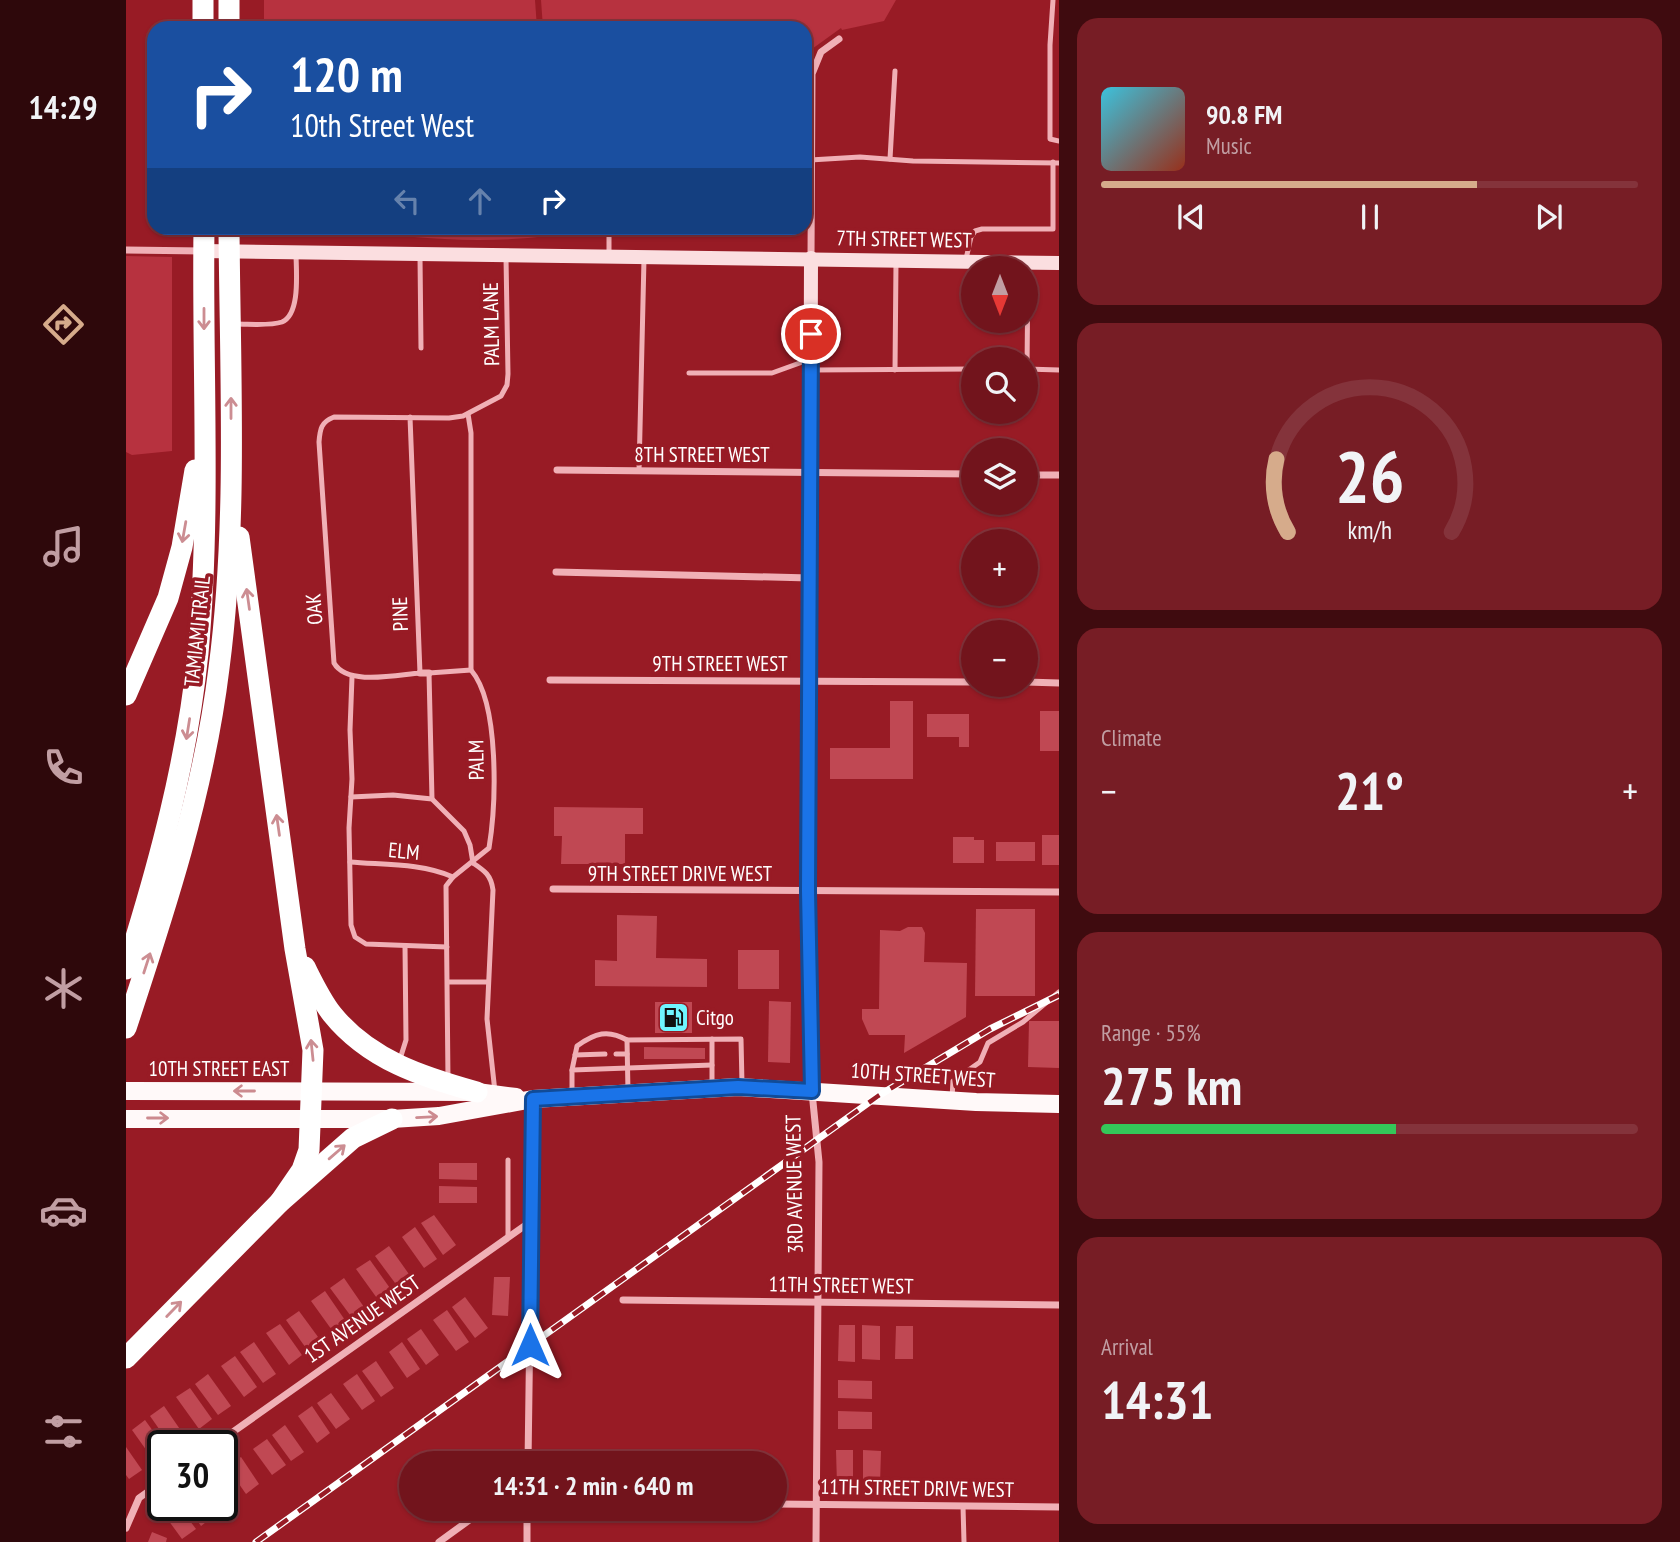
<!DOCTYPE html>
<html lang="en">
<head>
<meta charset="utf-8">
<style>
  :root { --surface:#72141c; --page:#771d25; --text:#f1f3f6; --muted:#c19ea3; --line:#84333b; --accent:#d6ab8b }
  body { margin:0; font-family:"PT Sans Narrow",sans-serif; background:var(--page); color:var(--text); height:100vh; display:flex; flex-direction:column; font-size:26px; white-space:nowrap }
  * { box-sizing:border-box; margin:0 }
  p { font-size:23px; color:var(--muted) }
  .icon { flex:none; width:38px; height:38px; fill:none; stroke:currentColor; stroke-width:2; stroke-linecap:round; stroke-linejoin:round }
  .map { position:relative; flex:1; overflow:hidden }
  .sheet { display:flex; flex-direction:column; gap:18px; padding:18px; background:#3f0b0f; width:621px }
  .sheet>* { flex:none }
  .banner { position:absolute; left:21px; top:21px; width:665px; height:214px; border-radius:21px; box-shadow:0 2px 5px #0004,0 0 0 2px var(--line); background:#1a4fa0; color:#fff; overflow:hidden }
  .needle { width:46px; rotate:180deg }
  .fabs { position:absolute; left:835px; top:256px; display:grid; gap:14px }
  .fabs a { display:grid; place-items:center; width:77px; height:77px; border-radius:50%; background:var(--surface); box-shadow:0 2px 5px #0004,0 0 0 2px var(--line); font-size:35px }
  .speed { position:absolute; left:21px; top:1430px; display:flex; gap:14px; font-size:35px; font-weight:700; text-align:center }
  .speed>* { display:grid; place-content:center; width:91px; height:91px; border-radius:50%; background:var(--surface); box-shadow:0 2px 5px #0004,0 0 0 2px var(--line); line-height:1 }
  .speed .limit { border:4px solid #111; border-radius:10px; background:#fff; color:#111 }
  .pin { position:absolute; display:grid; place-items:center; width:60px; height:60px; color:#fff; margin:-30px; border:4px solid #fff; border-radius:50%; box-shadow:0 2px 7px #0007 }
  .me { position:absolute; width:77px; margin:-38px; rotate:0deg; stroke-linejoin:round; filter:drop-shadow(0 0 5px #0008) }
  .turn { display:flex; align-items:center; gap:24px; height:147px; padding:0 28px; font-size:32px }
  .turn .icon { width:91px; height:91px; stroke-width:2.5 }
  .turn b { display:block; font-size:49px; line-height:60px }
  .lanes { display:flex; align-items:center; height:66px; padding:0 28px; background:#0003; justify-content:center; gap:35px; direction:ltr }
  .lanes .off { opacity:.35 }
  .big { font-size:52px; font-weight:700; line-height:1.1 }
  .sheet .tile { flex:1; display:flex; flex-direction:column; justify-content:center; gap:10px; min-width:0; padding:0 24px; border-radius:21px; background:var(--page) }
  .sheet .dial { align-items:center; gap:0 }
  .dial svg { height:182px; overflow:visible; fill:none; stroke:var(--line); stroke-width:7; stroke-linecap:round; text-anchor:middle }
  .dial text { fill:var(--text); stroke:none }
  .song { display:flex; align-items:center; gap:21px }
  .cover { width:84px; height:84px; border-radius:10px; background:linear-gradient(135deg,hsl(190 70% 55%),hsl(10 70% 35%)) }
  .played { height:7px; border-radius:4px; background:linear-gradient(90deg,var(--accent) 70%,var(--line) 70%) }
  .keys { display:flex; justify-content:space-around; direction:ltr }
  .heat { display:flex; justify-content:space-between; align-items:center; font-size:38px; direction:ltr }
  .charge { height:10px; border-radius:5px; background:linear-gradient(90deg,#34c759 55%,var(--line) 0) }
  .trip { position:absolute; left:273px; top:1451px; width:388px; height:70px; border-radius:35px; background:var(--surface); box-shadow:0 2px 5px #0004,0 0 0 2px var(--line); font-weight:700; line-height:70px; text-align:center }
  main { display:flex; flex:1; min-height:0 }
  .tab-bar { display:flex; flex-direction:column; width:126px; justify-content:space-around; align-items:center; background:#2e080b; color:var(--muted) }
  .tab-bar .icon { width:49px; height:49px }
  .tab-bar .current { color:var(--accent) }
  .tab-bar b { font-size:32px; color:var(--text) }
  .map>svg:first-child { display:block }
  .green { fill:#b7323f }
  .building { fill:#c04853 }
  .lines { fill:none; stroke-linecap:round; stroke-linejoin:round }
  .lane { stroke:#f0b0b6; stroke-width:5 }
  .street { stroke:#f0b0b6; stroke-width:7 }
  .secondary { stroke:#fbdee0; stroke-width:14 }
  .primary { stroke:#fff9f9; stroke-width:18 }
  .highway { stroke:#fff; stroke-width:21 }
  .rail-casing { stroke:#fff; stroke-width:7 }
  .rail { stroke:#981b25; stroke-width:4.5; stroke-dasharray:13; stroke-linecap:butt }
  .oneway { stroke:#cc8d92 }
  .oneway2 { stroke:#cc8a8f }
  .route-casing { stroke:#114b97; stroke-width:18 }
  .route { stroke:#1a73e8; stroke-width:12 }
  .labels { text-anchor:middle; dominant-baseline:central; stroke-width:7; stroke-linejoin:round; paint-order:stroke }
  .street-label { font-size:21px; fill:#fff; stroke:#981b25 }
  .poi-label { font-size:21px; fill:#fff; stroke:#981b25; text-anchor:start }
</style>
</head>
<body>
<main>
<nav class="tab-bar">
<b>14:29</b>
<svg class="icon current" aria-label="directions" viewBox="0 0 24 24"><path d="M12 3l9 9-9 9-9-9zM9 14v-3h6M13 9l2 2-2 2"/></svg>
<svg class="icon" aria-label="music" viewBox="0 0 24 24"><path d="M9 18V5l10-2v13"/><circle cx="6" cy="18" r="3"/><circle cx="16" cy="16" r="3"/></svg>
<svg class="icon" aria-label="phone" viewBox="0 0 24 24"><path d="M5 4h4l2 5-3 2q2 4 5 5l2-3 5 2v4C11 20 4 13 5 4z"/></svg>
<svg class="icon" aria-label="climate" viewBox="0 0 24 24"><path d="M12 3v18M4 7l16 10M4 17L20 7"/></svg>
<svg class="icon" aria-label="car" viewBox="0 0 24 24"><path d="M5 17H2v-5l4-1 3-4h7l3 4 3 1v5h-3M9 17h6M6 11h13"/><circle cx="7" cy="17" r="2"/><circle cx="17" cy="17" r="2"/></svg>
<svg class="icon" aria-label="filters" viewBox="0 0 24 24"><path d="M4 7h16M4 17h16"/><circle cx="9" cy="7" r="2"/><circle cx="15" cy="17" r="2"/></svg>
</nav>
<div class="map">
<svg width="933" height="1542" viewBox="0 0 933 1542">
  <rect width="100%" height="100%" fill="#981b25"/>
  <g class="green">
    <polygon points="138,0 409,0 411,28 138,28"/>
    <polygon points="415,0 770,0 758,21 716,30 715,28 679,54 679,28 417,28"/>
    <path d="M217 228H422V236C354 244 284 239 217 228Z"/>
    <polygon points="0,256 46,257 46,451 6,455 0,452"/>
  </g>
  <g class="building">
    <polygon points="764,701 787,701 787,779 704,779 704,748 764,748"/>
    <rect x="914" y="711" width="19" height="40"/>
    <polygon points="801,714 843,714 843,747 833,747 833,737 801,737"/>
    <polygon points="428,807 517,808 517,834 499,834 499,864 435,864 436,836 428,836"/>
    <rect x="916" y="835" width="17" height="30"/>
    <polygon points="827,837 848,837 848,840 858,840 858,863 827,863"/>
    <rect x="870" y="842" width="39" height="19"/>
    <polygon points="850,909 909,909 909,996 849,996"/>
    <polygon points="491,915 531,916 530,958 581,959 581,987 469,986 469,960 491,961"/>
    <polygon points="782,927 796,927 799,933 798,962 841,963 840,1017 778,1053 779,1035 743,1035 736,1019 736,1009 753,1009 754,930 774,931"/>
    <rect x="612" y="950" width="41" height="39"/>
    <polygon points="643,1001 665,1002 664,1063 642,1062"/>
    <rect x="529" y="1002" width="37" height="31"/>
    <polygon points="903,1021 933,1021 933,1068 902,1067"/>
    <polygon points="518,1047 579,1048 579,1059 518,1059"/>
    <polygon points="313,1163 351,1163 351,1180 313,1179"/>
    <polygon points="313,1186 351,1187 351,1203 313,1203"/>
    <polygon points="308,1215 330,1245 317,1255 295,1223"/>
    <polygon points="289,1227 311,1259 298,1268 276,1237"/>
    <polygon points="263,1246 285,1277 272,1287 249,1256"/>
    <polygon points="244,1260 266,1291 253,1301 230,1269"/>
    <polygon points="368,1277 384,1277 382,1316 366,1315"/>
    <polygon points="218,1278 240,1310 227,1319 204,1288"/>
    <polygon points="199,1291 221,1323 208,1333 185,1301"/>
    <polygon points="339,1297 362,1328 349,1338 326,1307"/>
    <polygon points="321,1310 343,1342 330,1351 307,1320"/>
    <polygon points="173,1311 195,1341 182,1351 160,1320"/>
    <polygon points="154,1324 176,1355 163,1365 140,1333"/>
    <polygon points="713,1325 729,1325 729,1362 712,1361"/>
    <polygon points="736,1325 754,1326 754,1360 736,1359"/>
    <polygon points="770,1326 787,1326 787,1359 769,1359"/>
    <polygon points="295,1329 313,1355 300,1365 281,1339"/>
    <polygon points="128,1342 150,1374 137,1383 114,1352"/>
    <polygon points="276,1342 294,1369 281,1378 263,1352"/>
    <polygon points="109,1356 131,1387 118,1397 95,1366"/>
    <polygon points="250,1361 268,1388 255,1397 236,1371"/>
    <polygon points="82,1374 105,1406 92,1415 69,1384"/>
    <polygon points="231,1374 249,1401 236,1410 217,1384"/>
    <polygon points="712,1380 746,1381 746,1399 712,1398"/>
    <polygon points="64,1388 86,1419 73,1429 50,1397"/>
    <polygon points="205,1393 224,1419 210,1429 191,1403"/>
    <polygon points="38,1406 60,1438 50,1446 45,1446 24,1416"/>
    <polygon points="186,1406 204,1433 191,1443 172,1416"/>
    <polygon points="712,1411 746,1412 746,1429 712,1429"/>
    <polygon points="19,1420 37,1445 37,1455 28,1461 6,1430"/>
    <polygon points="159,1425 178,1452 165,1461 146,1435"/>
    <polygon points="141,1439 160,1465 146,1475 127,1449"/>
    <polygon points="0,1447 16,1470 3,1479 0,1475"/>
    <polygon points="710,1450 727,1450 727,1485 711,1485"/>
    <polygon points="737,1450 755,1451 754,1484 737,1484"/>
    <polygon points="115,1457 133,1484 120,1494 101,1467"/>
    <polygon points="96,1472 114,1497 101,1507 96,1500"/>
    <polygon points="48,1505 52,1505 70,1529 56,1539 37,1513"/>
    <polygon points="60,1505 81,1505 88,1516 75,1526"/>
    <polygon points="26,1532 41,1538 40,1542 22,1542"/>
  </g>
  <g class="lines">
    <g class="lane">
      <polyline points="927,0 924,45 924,139 933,141"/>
      <polyline points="764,159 769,71"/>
      <polyline points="684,160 734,157 787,161 933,163"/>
      <polyline points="483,256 483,228"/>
      <polyline points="294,257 295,348"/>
      <polyline points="840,259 845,237 849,231 856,229 927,229 927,162"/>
      <path d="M111 324C124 324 144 326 156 322 175 314 170 270 170 253"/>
      <polyline points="900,369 933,370"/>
      <polyline points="901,369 902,264"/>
      <polyline points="686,370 847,369"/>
      <polyline points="769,370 770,263"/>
      <polyline points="563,373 646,373 682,360"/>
      <path d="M284 417 294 673C270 675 221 686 208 663L193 442C194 429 195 422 208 417L323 418 337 416 375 396 381 385 382 374 380 258"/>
      <polyline points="513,471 518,259"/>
      <polyline points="226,677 224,730 226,779 223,828 225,925 229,937 240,944 321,947"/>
      <polyline points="225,797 267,795 306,799 338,831 344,845 347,863"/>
      <polyline points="306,799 303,673 345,670"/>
      <path d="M224 862C258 865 295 863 327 877"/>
      <path d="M347 863C359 871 365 875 367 890L361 1019 369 1092"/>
      <polyline points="322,982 362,982"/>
      <polyline points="586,1039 586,1084"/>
      <polyline points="490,1054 501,1054"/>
      <polyline points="449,1055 479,1054"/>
      <polyline points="274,1059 280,1040 279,946"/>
      <path d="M446 1070 451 1046C469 1033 482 1029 501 1040"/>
      <path d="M322 1079 320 886 327 877 363 848C370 805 374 704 345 670V433L342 414"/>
      <polyline points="446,1092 446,1070 586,1065"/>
      <polyline points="502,1092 501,1040 615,1039 616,1084"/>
      <polyline points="826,1098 827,1081 854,1062 862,1043 897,1022 933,992"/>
      <polyline points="382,1160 382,1237"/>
      <polyline points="837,1506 838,1542"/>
    </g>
    <g class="street">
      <polyline points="0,250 77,251"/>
      <polyline points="685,258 686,74 695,52 713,39"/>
      <polyline points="431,470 847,474"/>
      <polyline points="900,475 933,475"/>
      <polyline points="430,572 684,578"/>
      <polyline points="294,673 303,673"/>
      <polyline points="424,680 847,682"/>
      <polyline points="900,682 933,683"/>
      <polyline points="427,889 933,892"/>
      <polyline points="686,1092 693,1162 690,1542"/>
      <polyline points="497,1300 933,1305"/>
      <polyline points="87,1446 404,1222"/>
      <polyline points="402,1463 407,1100"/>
      <polyline points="649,1504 933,1507"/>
      <polyline points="0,1528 13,1498 37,1481"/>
      <polyline points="313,1542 360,1508"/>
      <polyline points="401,1542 401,1508"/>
    </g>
    <g class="secondary">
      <polyline points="77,251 933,263"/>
      <polyline points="685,258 683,891 686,1091"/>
    </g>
    <g class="primary">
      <polyline points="0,1091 351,1092 390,1097"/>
      <polyline points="0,1119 266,1119 313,1116 407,1099 612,1087 850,1102 933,1104"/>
    </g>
    <g class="highway">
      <polyline points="77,0 77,28"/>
      <polyline points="103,0 103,28"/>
      <polyline points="113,537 169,949 187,1050 183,1150 176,1170 154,1202"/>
      <polyline points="0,695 42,598 56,547 69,470"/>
      <path d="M179 967C187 983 195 1000 206 1014 243 1060 297 1077 351 1092"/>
      <path d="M0 969C33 865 61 761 72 653 85 512 76 369 78 228"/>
      <path d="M0 1028C39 910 78 792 93 668 112 522 104 374 103 228"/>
      <polyline points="0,1358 154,1202 227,1138 266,1119"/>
    </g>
    <defs>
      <polyline id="rail" points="130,1542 752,1096 864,1029 933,995"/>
    </defs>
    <use href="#rail" class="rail-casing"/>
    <use href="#rail" class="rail"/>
  </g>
  <defs><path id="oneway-shaft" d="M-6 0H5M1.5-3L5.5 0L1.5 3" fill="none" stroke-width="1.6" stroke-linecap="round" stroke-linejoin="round" transform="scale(1.75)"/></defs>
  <g class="oneway">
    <use href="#oneway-shaft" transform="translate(78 319) rotate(90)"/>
    <use href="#oneway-shaft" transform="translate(105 408) rotate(-90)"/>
    <use href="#oneway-shaft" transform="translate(58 532) rotate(100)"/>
    <use href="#oneway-shaft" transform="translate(122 599) rotate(-98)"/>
    <use href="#oneway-shaft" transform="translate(62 729) rotate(99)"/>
    <use href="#oneway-shaft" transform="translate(152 825) rotate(-98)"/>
    <use href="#oneway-shaft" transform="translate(21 963) rotate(-72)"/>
    <use href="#oneway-shaft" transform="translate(186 1050) rotate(-96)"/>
    <use href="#oneway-shaft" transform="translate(211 1152) rotate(-41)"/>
    <use href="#oneway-shaft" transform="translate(48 1309) rotate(-46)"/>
  </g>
  <g class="oneway2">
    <use href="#oneway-shaft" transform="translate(118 1091) rotate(-180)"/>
    <use href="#oneway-shaft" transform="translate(301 1117) rotate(-3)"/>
    <use href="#oneway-shaft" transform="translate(32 1118)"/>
  </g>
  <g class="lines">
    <defs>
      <polyline id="route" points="404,1345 407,1099 612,1087 686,1091 682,891 685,334"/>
    </defs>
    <use href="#route" class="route-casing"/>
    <use href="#route" class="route"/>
  </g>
  <defs>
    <symbol id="fuel-square" viewBox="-11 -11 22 22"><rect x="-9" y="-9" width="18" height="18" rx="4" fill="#6ff5ff" stroke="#981b25"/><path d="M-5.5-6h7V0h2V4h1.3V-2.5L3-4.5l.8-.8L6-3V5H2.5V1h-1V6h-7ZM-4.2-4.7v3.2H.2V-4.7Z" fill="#111"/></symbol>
  </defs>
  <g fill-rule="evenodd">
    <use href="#fuel-square" x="530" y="1000" width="35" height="35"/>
  </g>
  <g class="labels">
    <g class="street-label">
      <text transform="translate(778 239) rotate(1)">7TH STREET WEST</text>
      <text transform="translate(365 324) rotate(-91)">PALM LANE</text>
      <text x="576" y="454">8TH STREET WEST</text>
      <text transform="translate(188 609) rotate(-94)">OAK</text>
      <text transform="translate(274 614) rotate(-92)">PINE</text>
      <text transform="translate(71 631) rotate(-84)">TAMIAMI TRAIL</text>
      <text x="594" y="663">9TH STREET WEST</text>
      <text transform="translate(350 760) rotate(-91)">PALM</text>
      <text transform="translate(278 851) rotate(5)">ELM</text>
      <text x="554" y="873">9TH STREET DRIVE WEST</text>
      <text x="93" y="1068">10TH STREET EAST</text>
      <text transform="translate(797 1075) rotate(4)">10TH STREET WEST</text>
      <text transform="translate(668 1184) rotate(-91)">3RD AVENUE WEST</text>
      <text transform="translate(715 1285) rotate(1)">11TH STREET WEST</text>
      <text transform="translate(236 1319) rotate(-35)">1ST AVENUE WEST</text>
      <text transform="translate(791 1488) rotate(1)">11TH STREET DRIVE WEST</text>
    </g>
    <g class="poi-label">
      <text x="570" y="1017">Citgo</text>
    </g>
  </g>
</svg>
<div class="fabs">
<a><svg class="needle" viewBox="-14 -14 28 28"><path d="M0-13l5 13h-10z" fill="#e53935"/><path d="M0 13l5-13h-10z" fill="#c19ea3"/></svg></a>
<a><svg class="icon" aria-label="search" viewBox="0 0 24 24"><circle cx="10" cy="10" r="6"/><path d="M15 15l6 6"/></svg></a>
<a><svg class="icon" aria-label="layers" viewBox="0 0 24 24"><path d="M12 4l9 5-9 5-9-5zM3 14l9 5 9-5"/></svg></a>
<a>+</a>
<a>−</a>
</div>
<div class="speed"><div class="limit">30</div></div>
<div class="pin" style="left:685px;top:334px;background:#d93025"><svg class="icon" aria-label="arrive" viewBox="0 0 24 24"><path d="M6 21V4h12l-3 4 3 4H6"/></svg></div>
<svg class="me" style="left:404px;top:1345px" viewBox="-20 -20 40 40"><path d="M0-17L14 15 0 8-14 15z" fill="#1a73e8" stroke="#fff" stroke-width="4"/></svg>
<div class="trip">14:31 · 2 min · 640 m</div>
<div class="banner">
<div class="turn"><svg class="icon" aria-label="right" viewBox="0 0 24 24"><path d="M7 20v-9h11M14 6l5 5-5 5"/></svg><div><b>120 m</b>10th Street West</div></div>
<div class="lanes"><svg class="icon off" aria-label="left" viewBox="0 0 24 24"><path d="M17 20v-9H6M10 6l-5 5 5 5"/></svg><svg class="icon off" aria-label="ahead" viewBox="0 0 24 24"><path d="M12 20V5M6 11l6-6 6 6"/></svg><svg class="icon" aria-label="right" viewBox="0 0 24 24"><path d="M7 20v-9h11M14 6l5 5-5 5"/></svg></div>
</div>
</div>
<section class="sheet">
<div class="tile">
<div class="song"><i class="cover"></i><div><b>90.8 FM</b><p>Music</p></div></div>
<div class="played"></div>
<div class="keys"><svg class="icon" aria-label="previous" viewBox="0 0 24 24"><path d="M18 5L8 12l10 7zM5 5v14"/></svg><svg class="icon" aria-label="pause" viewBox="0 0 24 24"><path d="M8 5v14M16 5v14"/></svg><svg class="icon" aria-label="next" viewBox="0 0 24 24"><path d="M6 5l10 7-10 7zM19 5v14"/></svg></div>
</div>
<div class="tile dial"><svg viewBox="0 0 100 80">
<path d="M14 69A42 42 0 1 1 86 69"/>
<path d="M14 69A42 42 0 0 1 9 37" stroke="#d6ab8b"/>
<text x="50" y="56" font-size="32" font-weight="700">26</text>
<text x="50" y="72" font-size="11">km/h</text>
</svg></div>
<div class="tile"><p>Climate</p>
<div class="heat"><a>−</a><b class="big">21°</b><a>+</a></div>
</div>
<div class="tile"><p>Range · 55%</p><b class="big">275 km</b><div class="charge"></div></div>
<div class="tile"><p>Arrival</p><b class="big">14:31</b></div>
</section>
</main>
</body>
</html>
